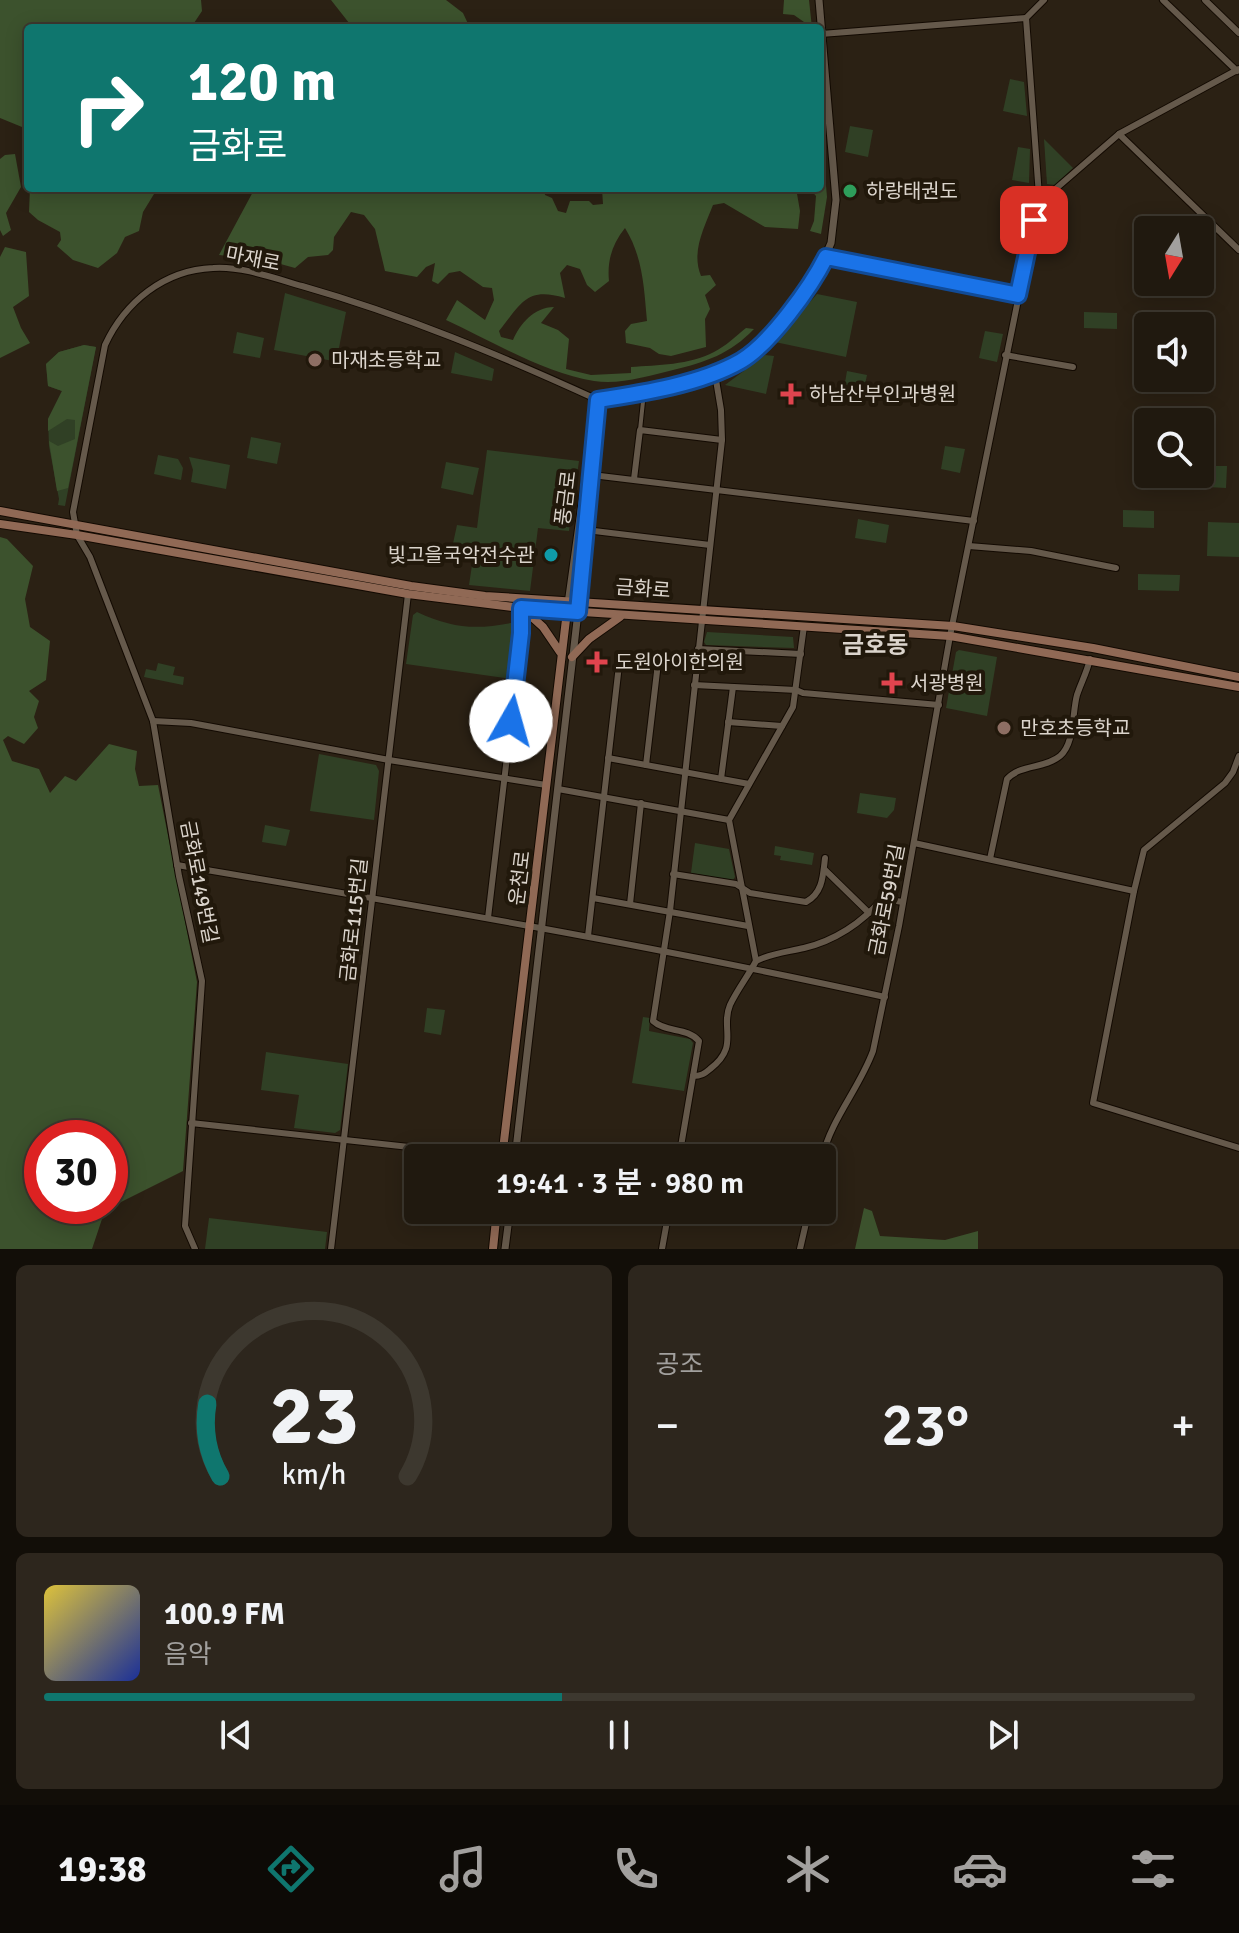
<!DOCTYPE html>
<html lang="ko">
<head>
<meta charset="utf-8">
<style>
  :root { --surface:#20190f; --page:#2d261d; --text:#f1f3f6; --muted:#a2a09e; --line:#3d382f; --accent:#0f766e }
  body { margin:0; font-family:Signika,"Noto Sans KR",sans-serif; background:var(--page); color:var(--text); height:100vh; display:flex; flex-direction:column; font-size:30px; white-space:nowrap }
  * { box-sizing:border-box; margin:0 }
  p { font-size:26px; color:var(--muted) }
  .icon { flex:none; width:44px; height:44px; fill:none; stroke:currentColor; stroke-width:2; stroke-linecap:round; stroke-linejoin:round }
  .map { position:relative; height:1249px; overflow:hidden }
  .panel { display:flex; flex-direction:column; gap:16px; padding:16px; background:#120e08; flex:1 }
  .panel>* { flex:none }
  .hud { position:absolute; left:24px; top:24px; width:800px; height:168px; border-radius:8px; box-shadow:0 4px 20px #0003,0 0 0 2px var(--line); background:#0f766e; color:#fff; overflow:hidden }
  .needle { width:52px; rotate:191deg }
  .buttons { position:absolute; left:1134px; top:216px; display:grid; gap:16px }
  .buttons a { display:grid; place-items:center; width:80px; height:80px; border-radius:8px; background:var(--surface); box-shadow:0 4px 20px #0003,0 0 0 2px var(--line); font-size:40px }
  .speed { position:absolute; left:24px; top:1120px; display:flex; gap:16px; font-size:40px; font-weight:700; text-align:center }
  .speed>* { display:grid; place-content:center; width:104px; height:104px; border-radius:50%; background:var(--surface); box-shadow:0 4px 20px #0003,0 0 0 2px var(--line); line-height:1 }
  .speed .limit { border:12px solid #d22; background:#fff; color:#111 }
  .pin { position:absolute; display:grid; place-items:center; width:68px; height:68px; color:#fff; margin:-34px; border-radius:16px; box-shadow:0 4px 12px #0006 }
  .me { position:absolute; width:88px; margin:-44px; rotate:7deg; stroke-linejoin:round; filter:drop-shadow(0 0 6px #0008) }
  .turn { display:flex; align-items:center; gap:28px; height:168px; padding:0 32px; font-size:36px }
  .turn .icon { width:104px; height:104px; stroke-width:2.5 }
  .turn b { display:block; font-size:56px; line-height:68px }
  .big { font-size:60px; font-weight:600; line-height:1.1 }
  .panel .tile { flex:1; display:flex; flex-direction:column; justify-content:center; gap:12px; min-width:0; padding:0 28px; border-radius:12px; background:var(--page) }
  .panel .dial { align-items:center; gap:0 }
  .dial svg { height:208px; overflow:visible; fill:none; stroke:var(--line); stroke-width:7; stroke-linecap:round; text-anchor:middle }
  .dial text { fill:var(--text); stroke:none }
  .song { display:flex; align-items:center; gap:24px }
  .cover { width:96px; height:96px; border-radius:12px; background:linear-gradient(135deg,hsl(50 70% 55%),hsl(230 70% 35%)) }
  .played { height:8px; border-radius:4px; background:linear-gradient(90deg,var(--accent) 45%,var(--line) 45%) }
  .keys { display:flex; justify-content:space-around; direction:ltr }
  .heat { display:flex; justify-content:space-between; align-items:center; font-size:44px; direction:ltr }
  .panel .tiles { flex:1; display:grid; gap:16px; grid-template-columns:1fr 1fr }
  .tile:last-child { grid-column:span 2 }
  .trip { position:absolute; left:404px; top:1144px; width:432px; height:80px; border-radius:8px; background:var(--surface); box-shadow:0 4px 20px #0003,0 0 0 2px var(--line); font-weight:600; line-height:80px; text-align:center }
  .dock { display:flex; height:128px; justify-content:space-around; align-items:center; background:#0d0a06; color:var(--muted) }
  .dock .icon { width:56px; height:56px }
  .dock .current { color:var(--accent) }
  .dock b { font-size:36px; color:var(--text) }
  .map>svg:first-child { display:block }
  .green { fill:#304025 }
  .forest { fill:#3c522d; fill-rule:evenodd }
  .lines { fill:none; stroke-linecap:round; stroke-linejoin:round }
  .pedestrian-casing { stroke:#130a02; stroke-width:6 }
  .minor-casing { stroke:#130a02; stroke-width:8 }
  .tertiary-casing { stroke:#130a02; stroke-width:9 }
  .secondary-casing { stroke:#130a02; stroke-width:10 }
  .pedestrian { stroke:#65594b; stroke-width:4 }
  .minor { stroke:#65594b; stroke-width:6 }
  .tertiary { stroke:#65594b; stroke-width:7 }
  .secondary { stroke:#906955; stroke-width:8 }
  .route-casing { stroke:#114b97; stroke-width:20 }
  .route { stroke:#1a73e8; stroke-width:14 }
  .leisure-dot { fill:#2e9e5b; stroke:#21180b; stroke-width:3 }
  .education-dot { fill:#8d6e63; stroke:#21180b; stroke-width:3 }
  .health-dot { fill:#e0444e; stroke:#21180b; stroke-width:3 }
  .culture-dot { fill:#0f9aa8; stroke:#21180b; stroke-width:3 }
  .labels { text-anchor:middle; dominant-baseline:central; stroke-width:8; stroke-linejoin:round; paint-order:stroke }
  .poi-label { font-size:20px; fill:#dbd4cc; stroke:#21180b; text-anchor:start }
  .street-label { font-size:20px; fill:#dbd4cc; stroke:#21180b }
  .quarter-label { font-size:24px; font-weight:bold; fill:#dbd4cc; stroke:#21180b }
</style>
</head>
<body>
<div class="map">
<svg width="1239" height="1249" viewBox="0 0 1239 1249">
  <rect width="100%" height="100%" fill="#2b2114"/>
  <g class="green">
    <polygon points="1010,79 1024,82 1027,116 1003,111"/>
    <polygon points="850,126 873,130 868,157 845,152"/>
    <polygon points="1044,139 1073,168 1055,185 1047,184"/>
    <polygon points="1018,147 1030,149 1029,183 1012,180"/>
    <polygon points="285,293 346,312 337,358 333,361 274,350"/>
    <polygon points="817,294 857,302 846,357 775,342"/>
    <polygon points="1084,312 1117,313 1117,329 1084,328"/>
    <polygon points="985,331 1003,334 997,362 979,358"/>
    <polygon points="237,332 264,338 260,358 233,353"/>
    <polygon points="84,345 96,347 65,506 58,505 59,499 49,446 48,419 62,391 48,386 46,364 59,352"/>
    <polygon points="455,352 494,369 492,381 451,373"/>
    <polygon points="765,355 774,356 766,394 725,385"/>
    <polygon points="847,371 867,375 862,398 843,394"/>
    <polygon points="251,437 281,443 277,464 247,458"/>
    <polygon points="945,446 965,449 960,473 941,469"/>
    <polygon points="487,450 579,461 569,531 538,528 530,591 469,585 474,552 452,548 457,525 477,528"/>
    <polygon points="158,455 178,459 183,468 181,480 154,474"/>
    <polygon points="189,457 230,465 226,489 191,482 193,470"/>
    <polygon points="446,462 479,468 473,495 441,488"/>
    <polygon points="1208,466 1227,466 1226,488 1207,487"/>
    <polygon points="1123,510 1154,511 1154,528 1123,527"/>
    <polygon points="858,519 889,525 886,543 855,538"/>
    <polygon points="1208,522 1239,523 1239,557 1207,556"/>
    <polygon points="1138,574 1180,575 1179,591 1138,590"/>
    <path d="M417 612C454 629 477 630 516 622L519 624 512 679 406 664 413 615Z"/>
    <polygon points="707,632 793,637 794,648 706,645 704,642"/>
    <polygon points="959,650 997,657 987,716 946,708 956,652"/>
    <polygon points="158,663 175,667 173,675 184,677 183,685 144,677 146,669 156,671"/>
    <polygon points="474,702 496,705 493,723 471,720"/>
    <polygon points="319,754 376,765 379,771 374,820 310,811"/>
    <polygon points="860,793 896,798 894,810 887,818 857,813"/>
    <polygon points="265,825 290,830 286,846 262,842"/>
    <polygon points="695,843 729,849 735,877 733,880 691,873"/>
    <polygon points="775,846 814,853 812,865 780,860 781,856 774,855"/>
    <polygon points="427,1008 445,1010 441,1035 424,1032"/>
    <polygon points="643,1017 650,1018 649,1031 690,1039 693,1043 684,1091 632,1083"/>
    <polygon points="266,1052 348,1064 340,1130 335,1133 294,1128 299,1095 261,1090"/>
    <polygon points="209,1218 327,1232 325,1249 205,1249"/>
  </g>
  <g class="forest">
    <polygon points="0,0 201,0 202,11 194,23 195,28 28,28 28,121 22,127 0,118"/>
    <polygon points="331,0 446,0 463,13 470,28 353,28"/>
    <polygon points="784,0 809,0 812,28 804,28 804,22 794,15 783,14"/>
    <polygon points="820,117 827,197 821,234 810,231 814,221 816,196 809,188 820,188"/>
    <polygon points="15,154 21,187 6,213 11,230 3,236 0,230 0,159 5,155"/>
    <polygon points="30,188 153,188 154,194 143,212 139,231 125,237 117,253 98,268 73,260 57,246 61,240 60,232 38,220 29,212"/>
    <path d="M255 188H544L545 195 552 198 558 211 566 213 570 201H589L593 205 603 204 602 189 599 188H796L800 211 798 229 765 227 724 203 713 205C704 228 691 252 701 276L710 275 716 285 705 295 710 309 705 319 706 347 671 356 659 354 650 348 626 343 625 331 631 324 647 321C644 288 643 257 625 228 612 244 607 261 609 281L595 292 587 285 580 269 567 265 560 273 565 298C526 286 521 304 499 331L501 337 513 340C520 324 534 307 554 307L541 323 558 330 569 339 566 369 591 375 631 373V367C657 365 690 365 714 352 726 346 736 336 746 328L754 329C730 354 706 362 673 370 648 376 620 385 594 381 545 373 491 341 446 320L457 300 485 320 494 300 492 288 483 287 460 271 449 273 438 284 432 281 435 263 426 267 417 277 385 271 375 229 364 215 351 212 334 237 333 250 328 255 308 257 295 268 266 260 219 255Z"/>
    <polygon points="5,247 26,252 29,296 13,307 21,328 30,343 0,358 0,257"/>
    <polygon points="84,345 96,347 68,488 57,491 49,441 58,446 75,439 75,420 67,419 48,431 48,419 62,391 48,386 46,364 59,352"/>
    <path d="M0 537 7 539 33 566 25 599 30 627 50 641 46 680 29 691 39 701 34 717 38 728 24 744 8 736 3 740 12 761 39 769 50 793 65 776 76 781 109 744 137 751 135 769 139 786 158 785 197 982 183 1171 105 1210 92 1249H0ZM110 1138V1206H42V1138Z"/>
    <polygon points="864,1208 872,1211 880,1236 945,1240 978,1231 978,1249 855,1249"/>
  </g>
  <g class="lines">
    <defs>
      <polyline id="pedestrian" points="640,430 644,392"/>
      <g id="minor">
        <polyline points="1163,0 1237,71"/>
        <polyline points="1205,0 1239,33"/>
        <polyline points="821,34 1026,18"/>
        <polyline points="1119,134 1239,250"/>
        <polyline points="1039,196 1052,192 1119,134 1239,69"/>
        <polyline points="826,257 1018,295"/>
        <polyline points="1005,355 1073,367"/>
        <polyline points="592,475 974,521"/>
        <polyline points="634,479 640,430 722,440"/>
        <polyline points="586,530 710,545"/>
        <polyline points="969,546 1031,551 1116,568"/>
        <polyline points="698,649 801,654"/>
        <polyline points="694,685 796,690 803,693 939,705"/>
        <polyline points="153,721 191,723 389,760 546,785"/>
        <polyline points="728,722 782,726"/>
        <polyline points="608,758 749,784"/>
        <polyline points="646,765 658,663"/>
        <polyline points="721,779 733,687"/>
        <polyline points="558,789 729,820"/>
        <polyline points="914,843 1134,891 1144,850 1225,783 1233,772 1239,756"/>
        <path d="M990 859 1007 779C1021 764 1044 769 1060 756 1075 743 1072 713 1077 695 1081 683 1087 672 1090 659"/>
        <path d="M177 865C414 905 650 945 885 997"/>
        <polyline points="824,869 869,913"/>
        <path d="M673 874 736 884 750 893 806 902C823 893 823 875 825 858"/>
        <polyline points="1134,891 1093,1103 1239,1148"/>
        <polyline points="593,898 748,926"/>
        <polyline points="630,904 641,803"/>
        <polyline points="488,918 518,663 521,608"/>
        <polyline points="588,936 619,665 622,663 696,665"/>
        <polyline points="756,961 729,820 793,707 804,626"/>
        <path d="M693 1076C701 1076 704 1074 710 1069 740 1046 720 1029 730 1005 737 990 748 976 756 961 772 953 787 952 804 948 834 941 862 923 882 899L903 902"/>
        <polyline points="191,1123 510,1158"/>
        <path d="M679 1158 699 1041C687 1027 666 1033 653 1021L670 911 722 440 721 410 715 374"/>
        <path d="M822 1158C831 1119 859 1089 873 1051L899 926 950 636 1039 196 1026 18 1044 0"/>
        <path d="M195 1249 185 1226 202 981 179 876 153 721 90 557 77 535 73 512 105 345C125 302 164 270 213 268 242 266 274 278 302 286 404 315 502 356 598 400"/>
        <polyline points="331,1249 408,594"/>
        <polyline points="662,1249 669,1210"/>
        <polyline points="800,1249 809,1210"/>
      </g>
      <g id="tertiary">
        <polyline points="598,400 645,392 715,374 743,360 763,343 815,279 831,243 836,200 819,0"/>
        <polyline points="567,611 595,410"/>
        <polyline points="515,1158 578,612 598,400"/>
        <polyline points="505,1249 510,1210"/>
      </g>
      <g id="secondary">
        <polyline points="0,511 411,586 485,596 953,626 1093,648 1239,677"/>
        <polyline points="0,524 77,535 408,594 521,608 950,636 1239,687"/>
        <polyline points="522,608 543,627 560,652"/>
        <polyline points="572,657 589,639 620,617"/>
        <polyline points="502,1158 567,611"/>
        <polyline points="493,1249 497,1210"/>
      </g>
    </defs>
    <use href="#pedestrian" class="pedestrian-casing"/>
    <use href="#minor" class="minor-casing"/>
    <use href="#tertiary" class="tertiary-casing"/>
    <use href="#secondary" class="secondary-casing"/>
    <use href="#pedestrian" class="pedestrian"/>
    <use href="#minor" class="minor"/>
    <use href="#tertiary" class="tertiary"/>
    <use href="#secondary" class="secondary"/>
  </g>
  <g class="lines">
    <defs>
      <path id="route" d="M511 721 521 633V608L578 612 598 400C643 393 701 384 741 361 770 344 811 287 826 257L1018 295 1034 220"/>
    </defs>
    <use href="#route" class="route-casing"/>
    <use href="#route" class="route"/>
  </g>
  <circle class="leisure-dot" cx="850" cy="191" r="8"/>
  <g class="education-dot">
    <circle cx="315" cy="360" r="8"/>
    <circle cx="1004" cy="728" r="8"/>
  </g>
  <g class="health-dot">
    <path d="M787 382h8v8h8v8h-8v8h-8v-8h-8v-8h8z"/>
    <path d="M593 650h8v8h8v8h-8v8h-8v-8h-8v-8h8z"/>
    <path d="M888 671h8v8h8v8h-8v8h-8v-8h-8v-8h8z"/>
  </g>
  <circle class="culture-dot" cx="551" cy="555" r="8"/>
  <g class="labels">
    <g class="poi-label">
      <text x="866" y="191">하랑태권도</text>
      <text x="331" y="360">마재초등학교</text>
      <text x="809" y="394">하남산부인과병원</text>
      <text x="535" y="555" text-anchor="end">빛고을국악전수관</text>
      <text x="615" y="662">도원아이한의원</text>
      <text x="910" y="683">서광병원</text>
      <text x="1020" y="728">만호초등학교</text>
    </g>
    <g class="street-label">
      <text transform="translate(253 259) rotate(11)">마재로</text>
      <text transform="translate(566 498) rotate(-83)">풍금로</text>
      <text transform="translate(643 589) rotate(4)">금화로</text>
      <text transform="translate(520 878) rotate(-83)">운천로</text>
      <text transform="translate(199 882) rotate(79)">금화로149번길</text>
      <text transform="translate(887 900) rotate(-79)">금화로59번길</text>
      <text transform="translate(354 920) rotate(-84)">금화로115번길</text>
    </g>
    <g class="quarter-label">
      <text x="875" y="645">금호동</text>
    </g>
  </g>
</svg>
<div class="buttons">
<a><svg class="needle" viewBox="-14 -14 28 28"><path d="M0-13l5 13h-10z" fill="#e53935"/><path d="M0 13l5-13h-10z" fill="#a2a09e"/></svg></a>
<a><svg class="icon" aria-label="sound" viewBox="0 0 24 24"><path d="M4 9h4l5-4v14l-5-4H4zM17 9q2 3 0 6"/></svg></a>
<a><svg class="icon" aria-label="search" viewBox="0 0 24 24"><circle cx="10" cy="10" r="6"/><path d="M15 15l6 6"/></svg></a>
</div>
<div class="speed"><div class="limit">30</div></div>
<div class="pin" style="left:1034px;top:220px;background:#d93025"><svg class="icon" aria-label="arrive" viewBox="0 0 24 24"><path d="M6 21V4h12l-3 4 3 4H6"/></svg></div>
<svg class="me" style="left:511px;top:721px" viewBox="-20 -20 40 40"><circle r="19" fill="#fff"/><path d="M0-13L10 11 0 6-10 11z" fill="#1a73e8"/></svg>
<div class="trip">19:41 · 3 분 · 980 m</div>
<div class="hud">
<div class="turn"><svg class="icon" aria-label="right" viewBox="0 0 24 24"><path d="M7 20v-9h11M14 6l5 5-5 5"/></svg><div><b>120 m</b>금화로</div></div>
</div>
</div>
<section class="panel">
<div class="tiles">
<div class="tile dial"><svg viewBox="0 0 100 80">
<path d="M14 69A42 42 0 1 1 86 69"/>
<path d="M14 69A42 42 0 0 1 9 41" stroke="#0f766e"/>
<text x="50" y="56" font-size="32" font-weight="700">23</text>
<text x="50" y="72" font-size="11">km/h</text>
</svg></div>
<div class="tile"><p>공조</p>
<div class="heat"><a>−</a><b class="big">23°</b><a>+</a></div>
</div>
<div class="tile">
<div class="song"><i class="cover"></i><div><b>100.9 FM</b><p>음악</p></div></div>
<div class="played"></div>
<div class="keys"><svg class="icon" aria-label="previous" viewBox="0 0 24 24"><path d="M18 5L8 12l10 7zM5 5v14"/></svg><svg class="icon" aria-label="pause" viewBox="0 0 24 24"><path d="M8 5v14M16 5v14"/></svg><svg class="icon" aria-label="next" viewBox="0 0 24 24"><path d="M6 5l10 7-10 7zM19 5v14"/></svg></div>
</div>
</div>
</section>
<nav class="dock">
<b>19:38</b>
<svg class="icon current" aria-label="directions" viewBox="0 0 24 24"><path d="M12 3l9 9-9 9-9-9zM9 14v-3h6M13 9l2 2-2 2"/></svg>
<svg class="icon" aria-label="music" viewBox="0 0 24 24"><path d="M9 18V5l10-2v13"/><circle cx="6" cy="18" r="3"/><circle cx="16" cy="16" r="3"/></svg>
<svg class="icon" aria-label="phone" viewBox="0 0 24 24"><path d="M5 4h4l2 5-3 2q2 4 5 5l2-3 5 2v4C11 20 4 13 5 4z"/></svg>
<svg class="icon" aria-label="climate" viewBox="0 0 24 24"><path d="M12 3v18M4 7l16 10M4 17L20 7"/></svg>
<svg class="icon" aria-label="car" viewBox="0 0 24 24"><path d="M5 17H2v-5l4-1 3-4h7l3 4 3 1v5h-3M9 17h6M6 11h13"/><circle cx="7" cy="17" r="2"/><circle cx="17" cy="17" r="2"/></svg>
<svg class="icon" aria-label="filters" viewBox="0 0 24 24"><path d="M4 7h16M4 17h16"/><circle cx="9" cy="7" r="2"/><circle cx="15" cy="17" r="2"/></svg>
</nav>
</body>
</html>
